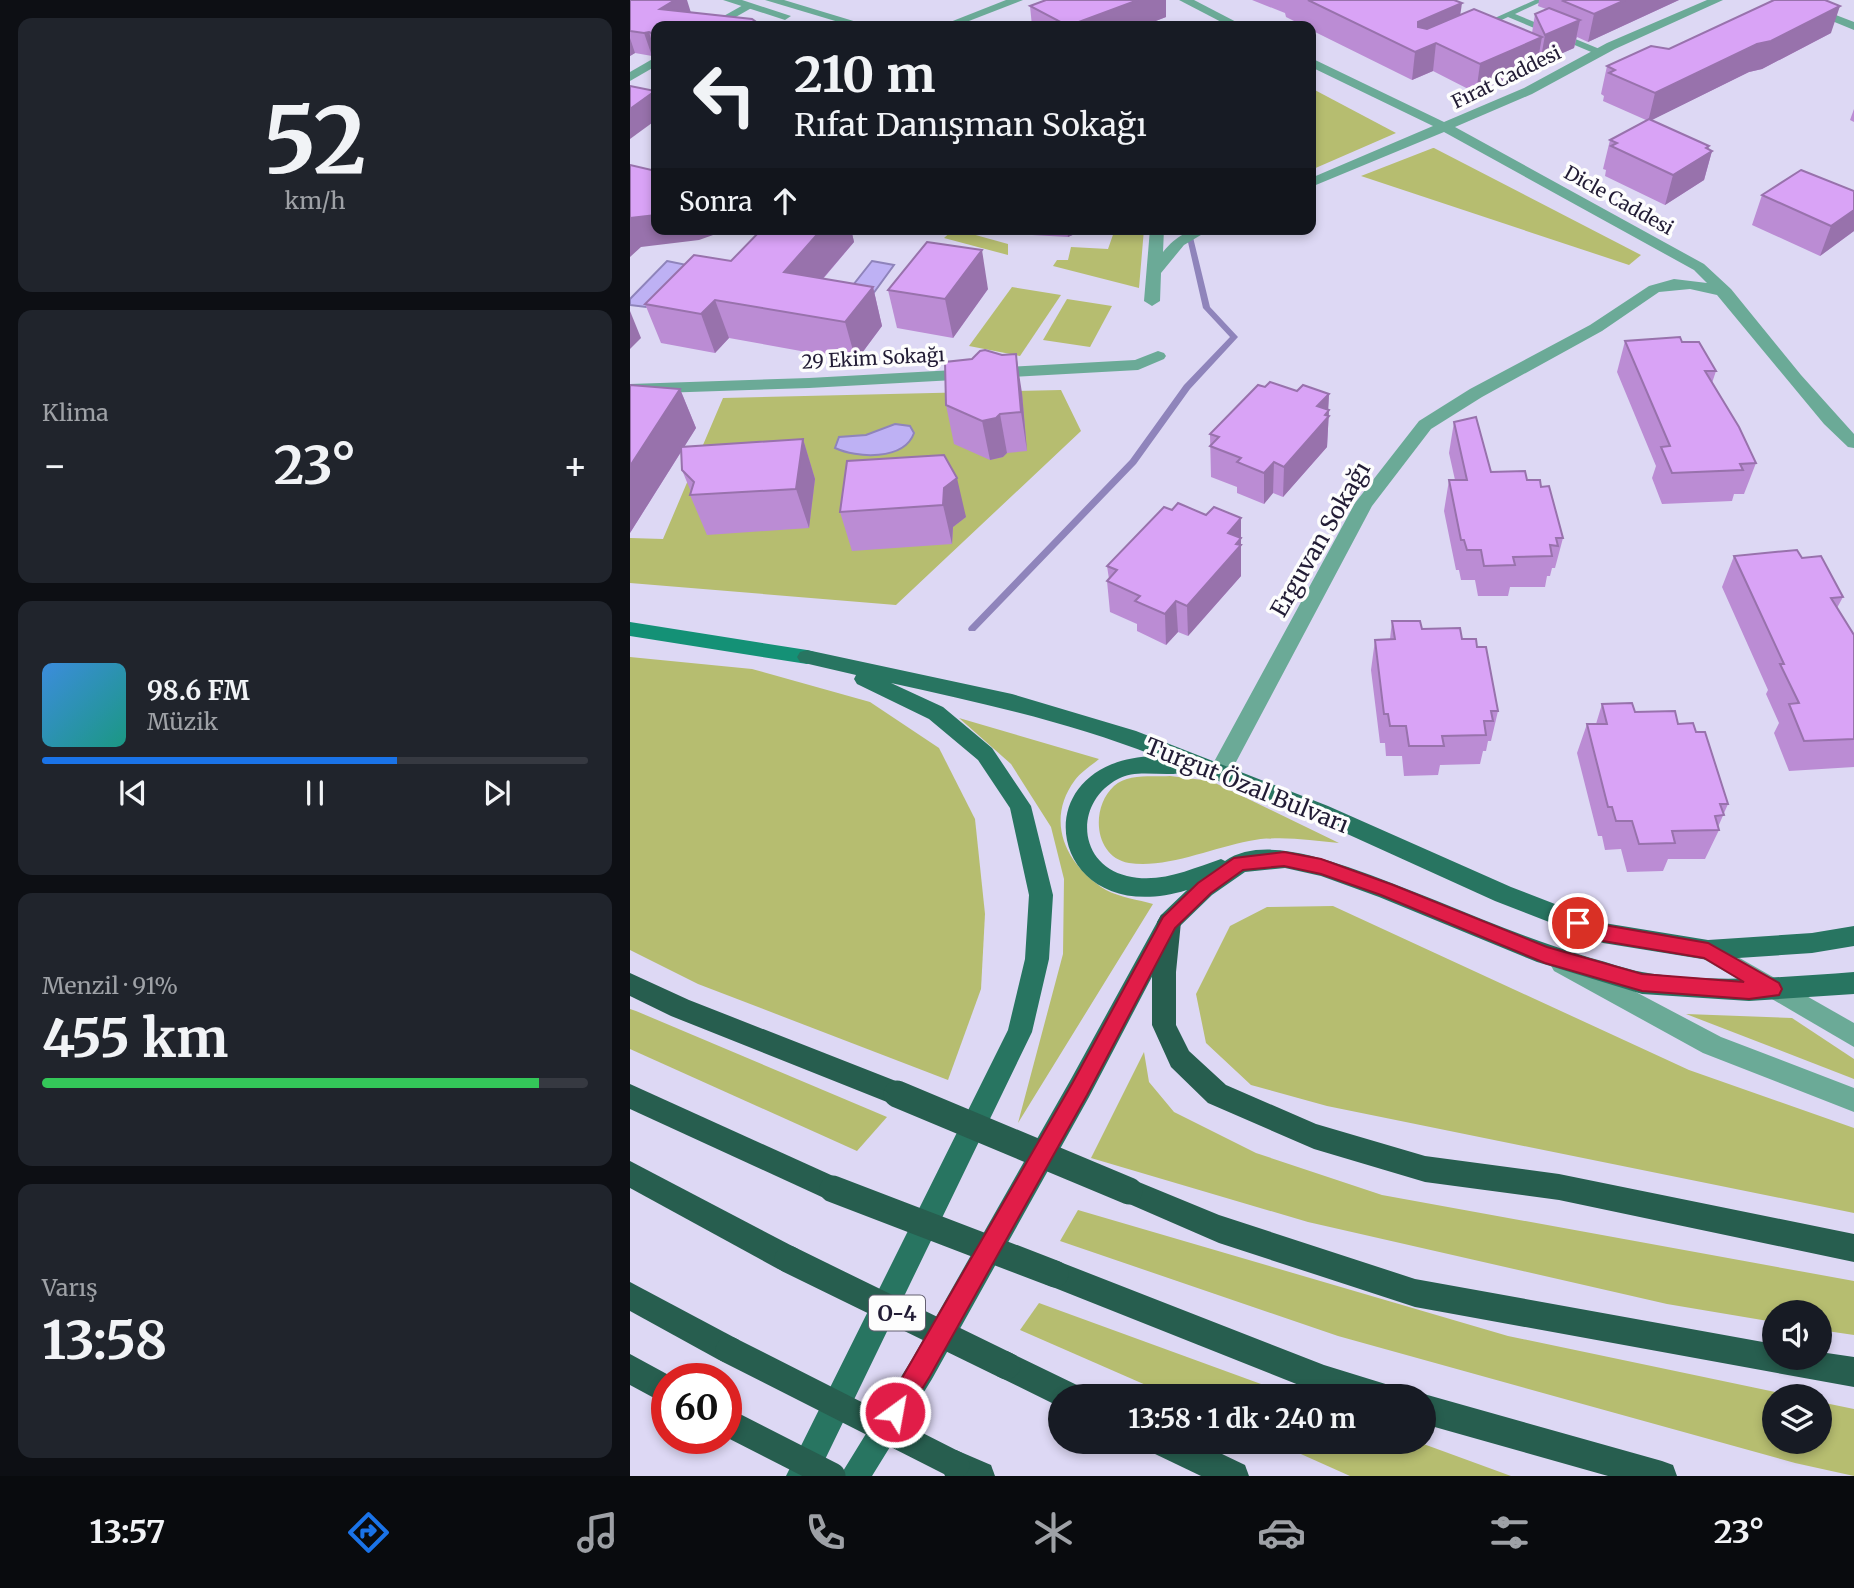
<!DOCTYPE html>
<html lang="tr">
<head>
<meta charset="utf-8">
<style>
  :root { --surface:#171b24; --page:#20242c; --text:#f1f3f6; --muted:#9ea1a6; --line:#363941; --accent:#1a73e8 }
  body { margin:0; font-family:Merriweather,serif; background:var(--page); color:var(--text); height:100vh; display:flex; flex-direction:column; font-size:26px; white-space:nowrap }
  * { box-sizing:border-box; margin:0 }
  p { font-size:23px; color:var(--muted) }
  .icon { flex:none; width:38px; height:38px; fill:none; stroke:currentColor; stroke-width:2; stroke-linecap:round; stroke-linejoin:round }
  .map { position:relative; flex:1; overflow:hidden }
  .side { display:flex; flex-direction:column; gap:18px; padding:18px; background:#0d0f14; width:630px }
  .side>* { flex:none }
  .hud { position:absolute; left:21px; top:21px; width:665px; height:214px; border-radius:14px; box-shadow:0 4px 10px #0003; background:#171b24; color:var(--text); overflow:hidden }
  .controls { position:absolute; left:1132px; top:1300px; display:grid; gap:14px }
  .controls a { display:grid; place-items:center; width:70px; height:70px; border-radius:50%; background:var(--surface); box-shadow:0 4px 10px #0003; font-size:35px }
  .speed { position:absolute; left:21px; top:1363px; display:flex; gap:14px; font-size:35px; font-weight:700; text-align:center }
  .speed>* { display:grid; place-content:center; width:91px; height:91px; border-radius:50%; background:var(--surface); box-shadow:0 4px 10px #0003; line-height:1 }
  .speed .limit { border:10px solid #d22; background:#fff; color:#111 }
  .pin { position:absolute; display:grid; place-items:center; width:60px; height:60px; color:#fff; margin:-30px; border:4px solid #fff; border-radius:50%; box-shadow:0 2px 7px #0007 }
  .me { position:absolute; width:77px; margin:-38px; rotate:32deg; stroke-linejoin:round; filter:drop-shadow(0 0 5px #0008) }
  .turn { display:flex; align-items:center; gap:24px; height:147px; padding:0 28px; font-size:32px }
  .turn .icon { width:91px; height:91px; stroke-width:2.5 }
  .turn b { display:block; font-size:49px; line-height:60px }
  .then { display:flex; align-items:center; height:66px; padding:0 28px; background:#0003; gap:14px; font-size:26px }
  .big { font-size:52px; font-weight:700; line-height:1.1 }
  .side .widget { flex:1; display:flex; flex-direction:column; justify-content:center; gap:10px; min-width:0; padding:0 24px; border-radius:14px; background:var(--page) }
  .side .dial { align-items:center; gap:0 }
  .dial b { font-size:91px; line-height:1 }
  .song { display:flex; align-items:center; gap:21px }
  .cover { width:84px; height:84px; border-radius:10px; background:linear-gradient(135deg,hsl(210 70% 55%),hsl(170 70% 35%)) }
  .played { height:7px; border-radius:4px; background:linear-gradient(90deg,var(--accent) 65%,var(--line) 65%) }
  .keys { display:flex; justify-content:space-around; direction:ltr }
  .heat { display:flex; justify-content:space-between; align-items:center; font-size:38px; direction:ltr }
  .charge { height:10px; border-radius:5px; background:linear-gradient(90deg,#34c759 91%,var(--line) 0) }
  .trip { position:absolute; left:418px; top:1384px; width:388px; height:70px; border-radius:35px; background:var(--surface); box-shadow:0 4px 10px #0003; font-weight:700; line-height:70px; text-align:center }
  .dock { display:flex; height:112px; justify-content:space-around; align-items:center; background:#090b0e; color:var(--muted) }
  .dock .icon { width:49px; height:49px }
  .dock .on { color:var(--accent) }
  .dock b { font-size:32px; color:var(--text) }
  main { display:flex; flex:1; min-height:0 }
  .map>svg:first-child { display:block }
  .green { fill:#b6bd70 }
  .water { fill:#beb1f4; stroke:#8f84bb; stroke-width:2 }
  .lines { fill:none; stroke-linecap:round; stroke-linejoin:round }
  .stream { fill:#8f84bb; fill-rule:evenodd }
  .service { fill:#6baa97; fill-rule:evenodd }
  .minor { fill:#6baa97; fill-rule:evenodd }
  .tertiary { fill:#6baa97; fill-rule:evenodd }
  .secondary { fill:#149176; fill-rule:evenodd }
  .primary { fill:#287561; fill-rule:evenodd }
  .motorway { fill:#275e4f; fill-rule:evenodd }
  .motorway-bridge { stroke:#275e4f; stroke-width:27 }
  .wall { fill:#bb8cd4 }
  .shaded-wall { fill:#9872ac }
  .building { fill:#d9a3f6; stroke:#9872ac; stroke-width:2 }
  .route { fill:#e11d48; stroke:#92132f; stroke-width:2 }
  .labels { text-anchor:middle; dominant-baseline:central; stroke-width:7; stroke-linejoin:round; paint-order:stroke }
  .far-street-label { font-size:19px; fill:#221c35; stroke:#fdfdfd }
  .shield { fill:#fdfdfd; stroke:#646071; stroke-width:2 }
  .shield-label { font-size:21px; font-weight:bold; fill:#221c35 }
  .street-label { font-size:23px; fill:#221c35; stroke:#fdfdfd }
</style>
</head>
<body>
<main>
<section class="side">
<div class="widget dial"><b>52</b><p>km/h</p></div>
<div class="widget"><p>Klima</p>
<div class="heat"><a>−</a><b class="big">23°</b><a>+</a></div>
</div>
<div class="widget">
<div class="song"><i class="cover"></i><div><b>98.6 FM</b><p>Müzik</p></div></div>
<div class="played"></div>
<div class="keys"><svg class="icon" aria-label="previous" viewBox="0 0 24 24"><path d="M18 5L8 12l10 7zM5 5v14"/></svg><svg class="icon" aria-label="pause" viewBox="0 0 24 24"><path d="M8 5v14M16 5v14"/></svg><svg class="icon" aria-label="next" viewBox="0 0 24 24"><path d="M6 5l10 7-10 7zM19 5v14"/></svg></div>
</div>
<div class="widget"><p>Menzil · 91%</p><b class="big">455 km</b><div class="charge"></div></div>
<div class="widget"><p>Varış</p><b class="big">13:58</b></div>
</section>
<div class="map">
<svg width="1224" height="1476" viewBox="0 0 1224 1476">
  <rect width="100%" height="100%" fill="#ddd8f4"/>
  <g class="green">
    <polygon points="681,88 766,133 681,170"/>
    <polygon points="803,148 804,148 1011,255 999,265 731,176"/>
    <polygon points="324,229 378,244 378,255 314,238"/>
    <polygon points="485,229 514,229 509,288 423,266 427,260 438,260 441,247 478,249"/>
    <polygon points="382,287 431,295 390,356 339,346"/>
    <polygon points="437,299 482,306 460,347 413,340"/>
    <polygon points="431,390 451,431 266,605 0,583 0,538 33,539 93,398"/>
    <polygon points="0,657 122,669 240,702 309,748 345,819 355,914 351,989 318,1080 68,984 0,950"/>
    <path d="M329 718 469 759C462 765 451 772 445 780 414 822 437 866 476 890 489 897 509 900 523 904L388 1123 433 954 434 879 421 827 381 764Z"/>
    <path d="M540 776 581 781 709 843C679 840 649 835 619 841 582 848 535 869 499 863 464 857 460 808 484 786 498 773 523 777 540 776Z"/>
    <polygon points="703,906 1059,1070 1224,1128 1224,1213 697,1106 621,1085 576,1043 566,994 600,926 637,907"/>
    <polygon points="0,1009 6,1011 257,1117 227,1151 0,1049"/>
    <polygon points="1056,1014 1162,1018 1224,1059 1224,1079"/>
    <polygon points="514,1052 519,1082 544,1112 626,1153 752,1195 1224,1281 1224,1335 1190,1330 1190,1312 1144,1312 1144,1322 1037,1304 678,1222 461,1158"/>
    <polygon points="448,1210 878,1336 1164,1396 1144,1396 1144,1442 1190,1442 1190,1402 1224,1409 1224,1476 1165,1463 708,1336 430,1241"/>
    <polygon points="409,1303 664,1396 541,1396 390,1330"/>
    <polygon points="644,1442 788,1442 881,1476 720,1476"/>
  </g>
  <g class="water">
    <polygon points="37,261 57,265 16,307 0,305 0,299"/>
    <polygon points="242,261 264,265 240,298 216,294"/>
    <path d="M265 424 280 426 284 433C274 461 226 458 205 448L209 437 236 435Z"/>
  </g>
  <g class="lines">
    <polygon class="stream" points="555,229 561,229 580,307 608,337 560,389 506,464 345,631 339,631 338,629 339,627 500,460 554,385 600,337 573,308"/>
    <polygon class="service" points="905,0 915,0 885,14 972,50 972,54 966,54 878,17 854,28 847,26"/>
    <g class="minor">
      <polygon points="549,0 564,0 614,26 599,26"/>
      <polygon points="1077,0 1093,0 985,49 902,94 825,127 1074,264 1101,289 1171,375 1224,434 1224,448 1218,447 1194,424 1087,295 1060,289 1029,292 972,331 852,397 801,429 742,506 598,777 590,779 582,777 579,771 725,503 789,421 840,389 960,325 1019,286 1044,279 1077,283 1064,270 814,132 681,187 681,178 803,126 681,67 681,58 814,122 894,88 977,43"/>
      <polygon points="115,4 125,6 90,26 76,26"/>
      <polygon points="26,57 26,66 0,81 0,72"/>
      <path d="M520 229H534L533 252C547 235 559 229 581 229L554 245 531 273 530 301 522 306 514 301Z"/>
      <polygon points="528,351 534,353 536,356 534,359 508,370 179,388 0,394 0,384 179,378 505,360"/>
    </g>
    <g class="tertiary">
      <polygon points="93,0 112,0 161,16 155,20"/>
      <polygon points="135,0 154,0 240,26 222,26"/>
      <polygon points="376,0 393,0 326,26 310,26"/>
      <polygon points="1151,0 1167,0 1224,22 1224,30"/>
      <polygon points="1078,940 1224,1023 1224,1047 1070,957 1066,950 1070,943"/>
      <polygon points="932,953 1091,1037 1224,1088 1224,1112 1073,1053 924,971 920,964 924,957"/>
    </g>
    <polygon class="secondary" points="0,622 177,650 184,652 187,657 184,662 177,664 0,636"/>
    <path class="primary" d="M177 650 382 694 506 731 698 806 881 887 974 923 1078 940 1182 933 1224 926V946L1182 953 1078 960 973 943 865 901 682 818 561 770C539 780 510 767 488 779 444 802 447 864 497 876 530 884 561 869 591 859L595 861C628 838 683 855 718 867 800 895 878 934 961 958 978 962 995 969 1012 972 1080 984 1156 977 1224 972V994L1119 1001 1012 994 907 962 749 897 691 876 655 868 615 872 582 895 547 929 459 1097 302 1379 242 1476H210L282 1359 441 1079 531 915 557 890C419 933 386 760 525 756 440 722 350 703 261 683L313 707 362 748 401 806 423 895 419 959 402 1032 187 1476H156L378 1030 395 959 399 895 380 808 348 760 299 719 227 684 224 679 226 675 170 662 167 657 170 652Z"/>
    <g class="motorway">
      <polygon points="539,912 547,915 551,922 546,972 546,1025 559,1051 596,1085 686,1124 795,1156 929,1174 1224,1234 1224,1262 929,1200 795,1182 684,1149 578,1103 541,1067 522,1025 522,972 527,922 531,915"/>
      <polygon points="0,973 59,1000 276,1085 280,1094 276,1103 267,1106 41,1016 0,996"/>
      <polygon points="0,1084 212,1180 216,1189 212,1198 203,1202 194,1198 0,1109"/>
      <polygon points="0,1161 168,1249 172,1259 168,1269 158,1273 148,1269 0,1188"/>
      <polygon points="499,1178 589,1215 785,1279 1144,1344 1144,1358 1190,1358 1190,1352 1224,1357 1224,1387 785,1307 589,1243 490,1200 486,1191 490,1182"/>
      <polygon points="425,1260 694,1365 762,1386 767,1396 694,1395 425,1288 415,1284 411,1274 415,1264"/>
      <polygon points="0,1282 109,1340 113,1350 109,1360 99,1364 89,1360 0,1311"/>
      <polygon points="377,1351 449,1386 454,1396 430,1396 430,1407 367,1376 362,1366 367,1356"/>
      <polygon points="0,1354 46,1379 37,1379 37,1405 0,1385"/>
      <polygon points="794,1394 1032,1461 1043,1465 1047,1476 978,1476 794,1424 794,1396 788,1396"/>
      <polygon points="519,1442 567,1442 615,1465 619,1476 571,1476 523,1453"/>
      <polygon points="326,1450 361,1465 365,1476 315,1476 311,1465 315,1454"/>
    </g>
    <g class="motorway-bridge">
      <polyline points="267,1094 499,1191"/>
      <polyline points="203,1189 425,1274"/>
      <polyline points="158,1259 377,1366"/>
      <polyline points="99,1350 326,1465"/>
      <polyline points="96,1422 202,1476"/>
    </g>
  </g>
  <g class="wall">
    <polygon points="0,0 26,26 26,54 22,56 5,53 0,56"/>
    <polygon points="416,0 536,0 536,17 513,26 402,26 400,6"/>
    <polygon points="622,0 824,0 830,14 902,33 905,14 916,9 908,6 909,0 1049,0 958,42 947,37 944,48 910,63 908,58 907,65 846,93 803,71 782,80 681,30 681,26 674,26 656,17 655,13"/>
    <polygon points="1201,33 1132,69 1119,72 1021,120 1082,151 1074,180 1035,205 975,176 976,170 973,169 980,140 1016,120 973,101 974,96 971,94 977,66 1039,49"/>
    <polygon points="1224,109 1224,122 1220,120"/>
    <polygon points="1224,191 1224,231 1190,256 1122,225 1132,195"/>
    <polygon points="132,229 221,229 224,242 193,279 243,287 252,326 226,361 99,338 85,353 31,343 15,304 101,261"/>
    <polygon points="395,229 456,229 438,237 402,235"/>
    <polygon points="358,289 323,338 267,328 258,290"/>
    <polygon points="995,341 1086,371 1082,383 1126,463 1114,494 1104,494 1102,501 1032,504 1022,478 1026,466 987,372"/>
    <polygon points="635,387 699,394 698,410 699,410 697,447 653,497 643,493 634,504 607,493 607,487 581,477 580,434"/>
    <polygon points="50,389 66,428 54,447 173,439 185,479 179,528 77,535 60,495 61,492 52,470 51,452 0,533"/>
    <polygon points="392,393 397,451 377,453 373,457 360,460 324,444 316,405"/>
    <polygon points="824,422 861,472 897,480 911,487 933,538 925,568 922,568 920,576 917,576 915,587 880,587 878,596 848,596 845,580 831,580 829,570 826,570 814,511 819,480 825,480 819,453"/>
    <polygon points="314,455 336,517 323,527 322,544 222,551 210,512"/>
    <polygon points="542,510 611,518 611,576 558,636 548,632 536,645 507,631 507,624 480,612 477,581 479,579 477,566"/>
    <polygon points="1104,556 1172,558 1213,597 1207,608 1224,635 1224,767 1159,771 1144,733 1149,723 1136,694 1138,690 1092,587"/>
    <polygon points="762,621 832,639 847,647 868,711 861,741 858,741 856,751 853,751 850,764 810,765 808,775 774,776 772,756 756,756 755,743 750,743 741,670 745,640 760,639"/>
    <polygon points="972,704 1048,724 1066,732 1098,804 1088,827 1089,830 1075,859 1038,859 1033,871 997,872 991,849 975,850 972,836 968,836 947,753 957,724 966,724"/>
  </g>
  <g class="shaded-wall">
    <polygon points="45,0 57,0 62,16 30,9"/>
    <polygon points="508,0 536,0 536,17 513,26 438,26"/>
    <polygon points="995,0 1049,0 958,42 964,14"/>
    <polygon points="832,3 828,31 785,50 788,22"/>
    <polygon points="1210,6 1201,33 1132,69 1119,72 1018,122 1025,93 1127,44"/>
    <polygon points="950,20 944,48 910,63 915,35"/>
    <polygon points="19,32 26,54 22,56 14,33"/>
    <polygon points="912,37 907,65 846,93 850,64"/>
    <polygon points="0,38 5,53 0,56"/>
    <polygon points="806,43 803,71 782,80 785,52"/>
    <polygon points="25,91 26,94 26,120 0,139 0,109"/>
    <polygon points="1079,146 1077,154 1082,151 1074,180 1035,205 1043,175"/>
    <polygon points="1224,210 1224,231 1190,256 1201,226"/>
    <polygon points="26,215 26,229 100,229 69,240 11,247 0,257 0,218"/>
    <polygon points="192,229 221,229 224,242 165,311 154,272"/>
    <polygon points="437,229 456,229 438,237"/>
    <polygon points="352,250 358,289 323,338 315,299"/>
    <polygon points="243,287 252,326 226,361 215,322"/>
    <polygon points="85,300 99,338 85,353 71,314"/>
    <polygon points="0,311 11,338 0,349"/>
    <polygon points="386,354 392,393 397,451 391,412"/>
    <polygon points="50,389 66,428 0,533 0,466"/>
    <polygon points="699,394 698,413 699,410 697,447 653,497 654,467 687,406"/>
    <polygon points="370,414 377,453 373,457 360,460 352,421"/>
    <polygon points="173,439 185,479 179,528 166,489"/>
    <polygon points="644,462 643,493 634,504 634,473"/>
    <polygon points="327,478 336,517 323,527 322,544 313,505 314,488"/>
    <polygon points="611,518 611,576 558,636 557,606 598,533"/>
    <polygon points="546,601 548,632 536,645 535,614"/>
  </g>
  <g class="building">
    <polygon points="0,0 45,0 30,9 122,19 132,26 26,26 26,35 19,32 14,33 0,31"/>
    <polygon points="416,0 508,0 438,26 400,6"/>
    <polygon points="678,0 824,0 832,3 788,22 788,27 797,29 844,9 912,37 850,64 806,43 785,52"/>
    <polygon points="935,0 995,0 964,14 933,1"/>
    <polygon points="1144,0 1195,0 1210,6 1141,41 1127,44 1025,93 979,73 985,70 977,66 1021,46 1039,49"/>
    <polygon points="919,8 950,20 915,35 905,14"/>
    <polygon points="0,86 25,91 0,109"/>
    <polygon points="1019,119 1079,146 1076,148 1082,151 1043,175 981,146 987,143 980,140"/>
    <polygon points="0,165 26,171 26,215 0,218"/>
    <polygon points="1171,170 1224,191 1224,210 1201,226 1132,195"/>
    <polygon points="132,229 192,229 154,272 243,287 215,322 85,300 71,314 15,304 64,255 101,261"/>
    <polygon points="297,242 352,250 315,299 258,290"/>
    <polygon points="1050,337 1052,342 1069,342 1086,371 1075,371 1109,427 1126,463 1110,464 1113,470 1042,473 1031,447 1040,446 995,341"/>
    <polygon points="355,350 372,355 386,354 391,412 370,414 366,418 352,421 316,405 315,362 342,359 350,351"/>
    <polygon points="640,382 667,391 673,385 699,394 687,406 699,410 695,415 699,416 654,467 644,462 634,473 607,462 611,458 580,446 589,437 580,434 628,385 635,387"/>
    <polygon points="0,385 50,389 0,466"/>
    <polygon points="846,417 861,472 895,471 897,480 910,480 911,487 919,486 933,538 926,538 928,546 920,545 922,556 883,557 885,565 854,566 851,550 837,550 834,540 831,540 819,480 837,480 824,422"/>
    <polygon points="173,439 166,489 60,495 64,482 52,470 51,447"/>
    <polygon points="314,455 327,478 314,488 313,505 210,512 217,461"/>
    <polygon points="548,503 576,515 584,507 611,518 598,533 611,538 606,544 611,545 557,606 546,601 535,614 505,601 510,596 477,581 487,570 477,566 534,507 542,510"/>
    <polygon points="1167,550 1172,558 1191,556 1213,597 1201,598 1224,635 1224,739 1174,741 1159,704 1169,703 1150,664 1154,664 1104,556"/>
    <polygon points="762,621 790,621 792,629 830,628 832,639 846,639 847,647 856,647 868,711 861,711 863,721 854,721 856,735 812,736 814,746 779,746 776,726 760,726 758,714 754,714 745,640 765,639"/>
    <polygon points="1002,703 1005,712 1045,711 1048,724 1063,723 1066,732 1075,732 1098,804 1090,804 1094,815 1085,816 1089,830 1042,831 1045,843 1009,844 1002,821 986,821 982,807 978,807 957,724 977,724 972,704"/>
  </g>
  <polygon class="route" points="654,852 691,859 763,885 917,947 1012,974 1114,982 1074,958 973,941 942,929 939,923 942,918 948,916 974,925 1078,943 1149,983 1152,989 1149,995 1119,999 1012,991 915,963 751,895 691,874 654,866 613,870 581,893 545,928 457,1095 300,1376 273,1420 265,1423 257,1420 254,1412 257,1404 443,1082 533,917 568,883 604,858"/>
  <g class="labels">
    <g class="far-street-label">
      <text transform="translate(876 77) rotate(-26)">Fırat Caddesi</text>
      <text transform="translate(989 200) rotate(29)">Dicle Caddesi</text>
      <text transform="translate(243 358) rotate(-3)">29 Ekim Sokağı</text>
    </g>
    <rect class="shield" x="239" y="1295.5" width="56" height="35" rx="5"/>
    <g class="shield-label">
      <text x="267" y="1313">O-4</text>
    </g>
    <g class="street-label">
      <text transform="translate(690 539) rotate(-60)">Erguvan Sokağı</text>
      <text transform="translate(617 785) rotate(22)">Turgut Özal Bulvarı</text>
    </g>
  </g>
</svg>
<div class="controls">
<a><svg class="icon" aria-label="sound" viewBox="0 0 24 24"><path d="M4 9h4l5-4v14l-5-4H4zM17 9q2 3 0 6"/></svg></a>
<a><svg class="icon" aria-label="layers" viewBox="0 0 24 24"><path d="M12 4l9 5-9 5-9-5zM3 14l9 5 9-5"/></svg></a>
</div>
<div class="speed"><div class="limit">60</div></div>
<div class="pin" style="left:948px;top:923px;background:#d93025"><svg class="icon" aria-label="arrive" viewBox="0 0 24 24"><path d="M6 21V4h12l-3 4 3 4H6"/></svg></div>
<svg class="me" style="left:265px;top:1412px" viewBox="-20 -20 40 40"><circle r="17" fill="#e11d48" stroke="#fff" stroke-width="3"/><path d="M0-11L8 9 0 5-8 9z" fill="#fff"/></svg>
<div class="trip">13:58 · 1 dk · 240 m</div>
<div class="hud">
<div class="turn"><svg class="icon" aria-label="left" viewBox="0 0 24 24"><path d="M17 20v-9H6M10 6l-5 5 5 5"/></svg><div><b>210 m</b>Rıfat Danışman Sokağı</div></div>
<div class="then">Sonra<svg class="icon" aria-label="ahead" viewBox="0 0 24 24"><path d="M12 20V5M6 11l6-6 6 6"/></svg></div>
</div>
</div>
</main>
<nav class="dock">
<b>13:57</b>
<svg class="icon on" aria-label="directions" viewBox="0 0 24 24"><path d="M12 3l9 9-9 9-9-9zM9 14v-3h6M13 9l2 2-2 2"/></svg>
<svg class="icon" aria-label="music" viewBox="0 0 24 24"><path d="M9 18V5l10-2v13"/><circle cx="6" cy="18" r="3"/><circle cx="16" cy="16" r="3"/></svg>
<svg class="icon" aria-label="phone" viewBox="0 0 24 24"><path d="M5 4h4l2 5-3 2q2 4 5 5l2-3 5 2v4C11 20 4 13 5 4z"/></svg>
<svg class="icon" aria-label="climate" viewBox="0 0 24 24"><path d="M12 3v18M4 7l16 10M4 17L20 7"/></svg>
<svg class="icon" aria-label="car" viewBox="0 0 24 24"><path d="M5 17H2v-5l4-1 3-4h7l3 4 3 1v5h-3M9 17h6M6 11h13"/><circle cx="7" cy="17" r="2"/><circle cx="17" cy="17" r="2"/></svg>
<svg class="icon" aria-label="filters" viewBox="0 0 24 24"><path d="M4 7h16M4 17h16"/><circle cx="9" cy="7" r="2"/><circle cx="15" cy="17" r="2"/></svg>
<b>23°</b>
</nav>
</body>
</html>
